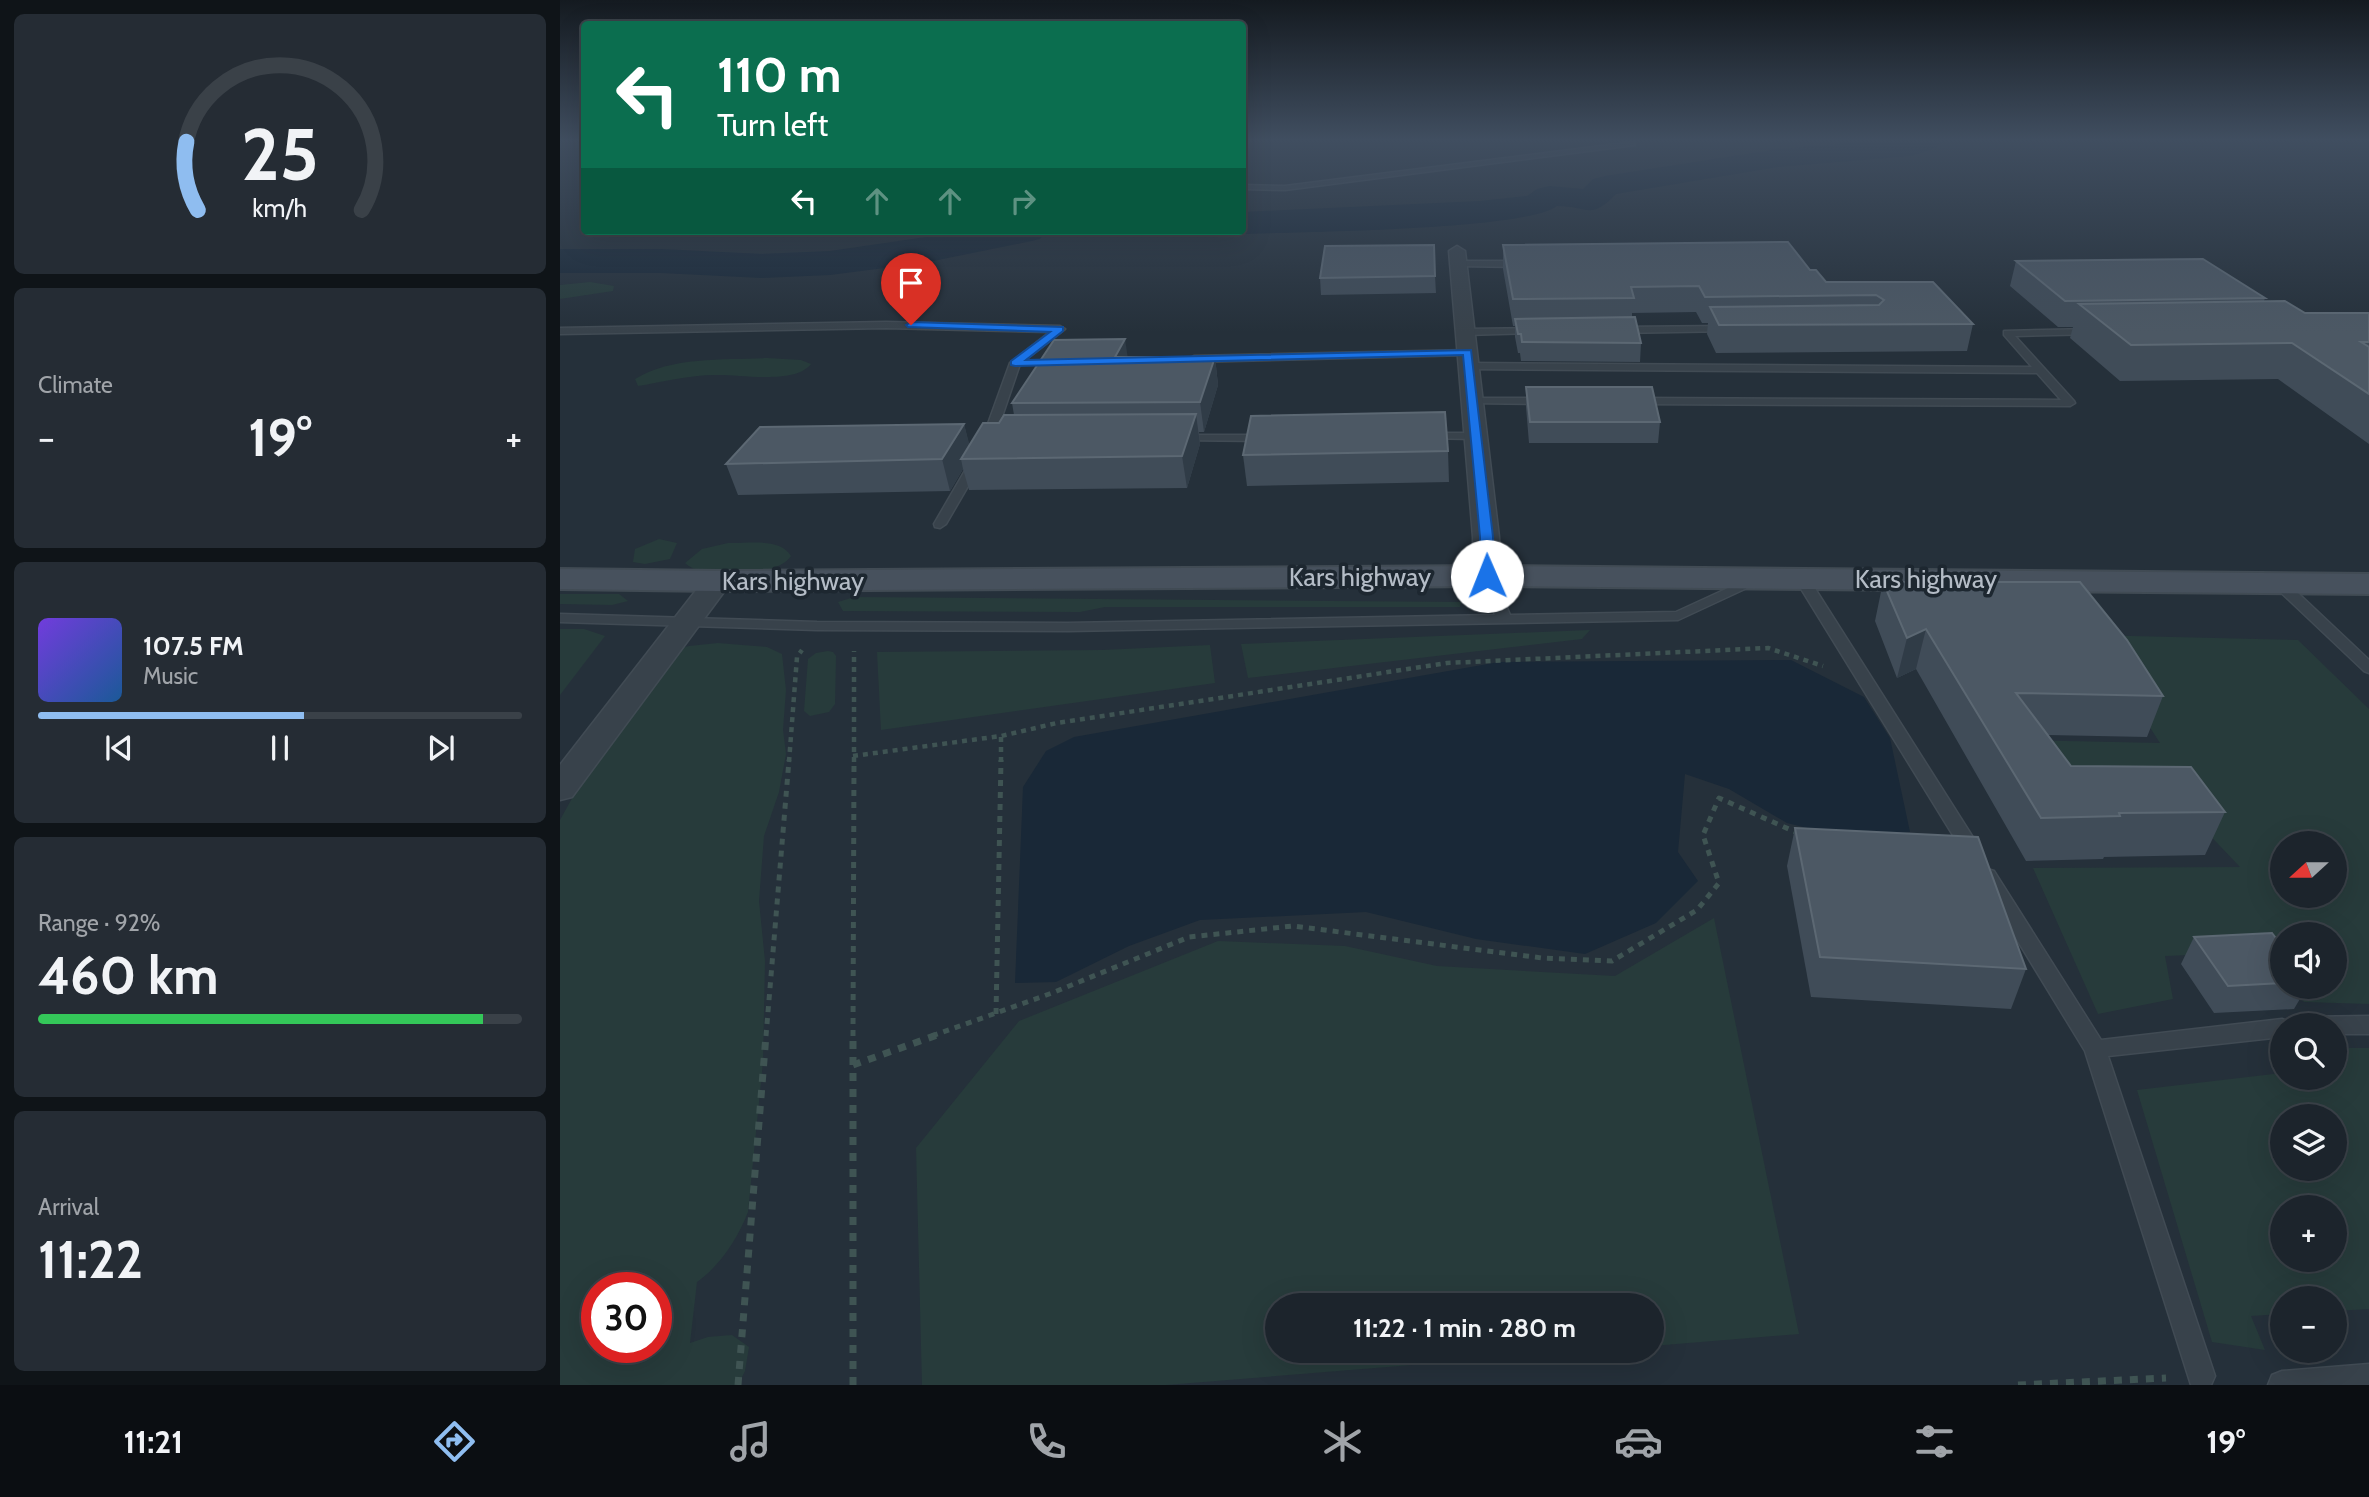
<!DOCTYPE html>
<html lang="en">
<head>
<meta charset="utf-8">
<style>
  :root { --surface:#1c242c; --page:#252c34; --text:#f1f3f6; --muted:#a0a4a9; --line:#3a4148; --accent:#8fbdf0 }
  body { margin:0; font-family:Cabin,sans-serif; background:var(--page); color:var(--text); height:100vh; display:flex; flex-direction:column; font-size:26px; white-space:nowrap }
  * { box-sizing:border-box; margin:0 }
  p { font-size:23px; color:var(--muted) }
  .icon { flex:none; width:38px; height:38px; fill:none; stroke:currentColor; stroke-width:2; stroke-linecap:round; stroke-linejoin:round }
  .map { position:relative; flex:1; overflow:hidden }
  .drawer { display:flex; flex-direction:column; gap:14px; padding:14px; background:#0f1418; width:560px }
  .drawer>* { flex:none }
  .hud { position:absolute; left:21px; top:21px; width:665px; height:214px; border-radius:7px; box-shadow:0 7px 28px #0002,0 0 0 2px var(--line); background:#0b6e4f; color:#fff; overflow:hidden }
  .needle { width:46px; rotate:249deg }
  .fabs { position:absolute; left:1710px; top:831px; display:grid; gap:14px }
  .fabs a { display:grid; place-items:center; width:77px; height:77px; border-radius:50%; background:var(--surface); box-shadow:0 7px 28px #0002,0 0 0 2px var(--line); font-size:35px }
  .speed { position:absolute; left:21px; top:1272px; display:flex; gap:14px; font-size:35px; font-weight:700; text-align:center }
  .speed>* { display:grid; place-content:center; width:91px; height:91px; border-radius:50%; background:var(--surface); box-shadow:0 7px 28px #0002,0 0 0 2px var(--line); line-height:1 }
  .speed .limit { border:10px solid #d22; background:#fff; color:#111 }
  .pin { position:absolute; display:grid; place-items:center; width:60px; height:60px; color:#fff; margin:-72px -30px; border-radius:50% 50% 50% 0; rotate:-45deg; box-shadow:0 0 7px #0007 }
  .pin .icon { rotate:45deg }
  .me { position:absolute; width:77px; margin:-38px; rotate:359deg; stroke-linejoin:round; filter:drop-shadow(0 0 5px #0008) }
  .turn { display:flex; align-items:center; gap:24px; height:147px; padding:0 21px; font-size:32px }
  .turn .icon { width:91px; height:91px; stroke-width:2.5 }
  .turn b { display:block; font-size:49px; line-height:60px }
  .lanes { display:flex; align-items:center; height:66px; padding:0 21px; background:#0003; justify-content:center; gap:35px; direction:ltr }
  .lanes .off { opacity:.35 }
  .big { font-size:52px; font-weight:700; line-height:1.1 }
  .drawer .tile { flex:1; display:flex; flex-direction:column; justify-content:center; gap:10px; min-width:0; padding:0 24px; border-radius:10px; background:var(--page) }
  .drawer .dial { align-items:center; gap:0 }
  .dial svg { height:182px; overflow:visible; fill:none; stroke:var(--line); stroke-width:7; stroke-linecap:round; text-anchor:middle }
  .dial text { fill:var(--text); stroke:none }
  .song { display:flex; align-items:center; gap:21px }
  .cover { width:84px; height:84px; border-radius:10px; background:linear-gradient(135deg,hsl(260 70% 55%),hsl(210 70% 35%)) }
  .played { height:7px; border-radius:4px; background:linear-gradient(90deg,var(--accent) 55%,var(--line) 55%) }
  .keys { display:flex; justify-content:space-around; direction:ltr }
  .heat { display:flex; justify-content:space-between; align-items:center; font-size:38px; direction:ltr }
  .charge { height:10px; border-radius:5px; background:linear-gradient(90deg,#34c759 92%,var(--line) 0) }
  .trip { position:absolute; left:705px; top:1293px; width:399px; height:70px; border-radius:35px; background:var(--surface); box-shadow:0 7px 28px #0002,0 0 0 2px var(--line); font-weight:700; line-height:70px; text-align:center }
  .dock { display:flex; height:112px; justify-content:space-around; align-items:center; background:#0b0e12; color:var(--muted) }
  .dock .icon { width:49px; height:49px }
  .dock .on { color:var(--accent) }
  .dock b { font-size:32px; color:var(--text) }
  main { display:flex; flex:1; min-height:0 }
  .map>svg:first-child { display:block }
  .green { fill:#273b3b; fill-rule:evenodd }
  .water { fill:#192837 }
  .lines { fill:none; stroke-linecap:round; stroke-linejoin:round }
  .river { fill:#192837; fill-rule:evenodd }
  .service-casing { stroke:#414b54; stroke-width:3 }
  .minor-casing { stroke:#414b54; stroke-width:3 }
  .secondary-casing { stroke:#414b54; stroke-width:4 }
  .path-far2 { stroke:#3f5453; stroke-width:4.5; stroke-dasharray:5 5; stroke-linecap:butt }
  .path-far1 { stroke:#3f5453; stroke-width:5; stroke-dasharray:6 6; stroke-linecap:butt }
  .path { stroke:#3f5453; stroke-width:7; stroke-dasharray:8 8; stroke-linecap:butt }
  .service { fill:#38424b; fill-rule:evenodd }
  .minor { fill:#38424b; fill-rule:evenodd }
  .secondary { fill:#47515d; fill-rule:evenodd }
  .wall { fill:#404c58 }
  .shaded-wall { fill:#303c47 }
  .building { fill:#4c5864; stroke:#5c6873; stroke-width:2 }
  .route { fill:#1a73e8; stroke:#114b97; stroke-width:2 }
  .labels { text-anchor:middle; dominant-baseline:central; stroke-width:7; stroke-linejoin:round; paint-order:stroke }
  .street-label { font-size:26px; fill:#b4bcc6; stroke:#1d2730 }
</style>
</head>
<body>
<main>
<section class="drawer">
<div class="tile dial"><svg viewBox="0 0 100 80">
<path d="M14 69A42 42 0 1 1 86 69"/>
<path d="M14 69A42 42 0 0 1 9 39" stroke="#8fbdf0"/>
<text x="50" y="56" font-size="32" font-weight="700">25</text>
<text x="50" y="72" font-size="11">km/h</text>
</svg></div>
<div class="tile"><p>Climate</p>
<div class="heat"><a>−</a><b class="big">19°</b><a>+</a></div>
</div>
<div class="tile">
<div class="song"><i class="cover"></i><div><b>107.5 FM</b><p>Music</p></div></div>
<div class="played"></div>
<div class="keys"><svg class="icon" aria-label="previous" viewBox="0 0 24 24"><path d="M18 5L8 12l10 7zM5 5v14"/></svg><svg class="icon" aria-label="pause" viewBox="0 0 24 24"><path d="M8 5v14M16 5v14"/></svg><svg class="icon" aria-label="next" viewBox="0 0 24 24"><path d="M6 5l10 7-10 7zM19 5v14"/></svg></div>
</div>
<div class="tile"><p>Range · 92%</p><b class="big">460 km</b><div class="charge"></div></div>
<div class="tile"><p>Arrival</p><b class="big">11:22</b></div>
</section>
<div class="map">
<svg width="1809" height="1385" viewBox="0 0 1809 1385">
  <rect width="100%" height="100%" fill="#25303a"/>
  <g class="green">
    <polygon points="30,282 54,286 53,291 0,299 0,285"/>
    <path d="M207 358 241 360 251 364C235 385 179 374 155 375 129 375 103 382 78 386L75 379C112 356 165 360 207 358Z"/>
    <polygon points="99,539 117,543 110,559 85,564 73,562 75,549"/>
    <path d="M168 543C187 544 220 537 231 556 217 578 143 581 125 563L142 549Z"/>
    <polygon points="0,594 59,594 68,601 52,605 0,604"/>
    <polygon points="294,597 901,602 900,607 545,607 520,612 283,611 278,602"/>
    <polygon points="0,629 24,629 45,636 0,695"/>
    <polygon points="1030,630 1022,639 688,678 681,644"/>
    <path d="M1530 635 1738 640 1809 709V1004L1744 1002 1731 987H1774V934H1722V976L1701 952 1605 956 1613 999 1538 1014 1473 868 1680 867 1620 804 1530 788 1460 740 1600 743ZM1722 844H1774V896H1722Z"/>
    <path d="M158 643 207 647 222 654 226 690 223 730 226 754 219 792 204 836 199 901 205 961 203 1062 188 1212C178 1238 160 1266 137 1282L130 1343 148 1337 172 1335 189 1347 185 1371 178 1385H0V820L26 773 115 650 129 646ZM37 1288H96V1348H37Z"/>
    <polygon points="650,645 655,683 321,730 317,652 542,650"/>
    <polygon points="268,651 273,652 276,656 275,704 269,712 250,716 244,711 248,659 256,653"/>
    <polygon points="1154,918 1239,1334 1092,1346 1092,1306 718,1306 718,1351 1026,1351 606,1385 362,1385 356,1148 459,1021 658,941 785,946 877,966 1055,976"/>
    <path d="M1775 1048H1809V1309L1775 1311 1774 1298H1722V1314L1691 1316 1705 1350 1652 1342 1577 1090 1722 1073V1078H1774ZM1722 1116H1774V1169H1722ZM1722 1208H1774V1260H1722Z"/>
  </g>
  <polygon class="water" points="1231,660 1304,697 1330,738 1350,832 1296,840 1227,823 1169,789 1125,774 1118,852 1138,881 1096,923 1025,954 916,939 806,912 640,920 569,946 496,982 455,983 463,787 486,751 514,737 939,662"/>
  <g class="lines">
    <g class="river">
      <path d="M1342 139H1380V142L1376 148 1351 156 1218 167 1056 194C1030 221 1028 206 997 206 967 230 735 232 682 234L670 231H682V212L920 201 967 196 977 189 989 186 1023 189 1033 179 1045 176 1218 149Z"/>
      <polygon points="407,231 486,231 480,239 467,242 363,263 270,275 202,278 101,273 0,273 0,249 101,249 202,254 270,251"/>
    </g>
    <defs>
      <g id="service">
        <polygon points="1073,142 1075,145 725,190 682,189 682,185 725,186"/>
        <polygon points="899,261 963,261 967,264 963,267 896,266 895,264"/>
        <polygon points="326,322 500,326 505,329 460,364 433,443 427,446 421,443 450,363 490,332 326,328 0,334 0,328"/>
        <polygon points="1169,326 1172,327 1172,331 1058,333 1053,330 1058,327"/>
        <polygon points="976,328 979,329 979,333 905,335 900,332 905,329"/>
        <polygon points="1533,329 1536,330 1536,334 1455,336 1514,401 1515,403 1510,406 1076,404 1071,401 1076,398 1501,400 1477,373 909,369 904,366 909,363 1472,367 1444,335 1444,331"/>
        <polygon points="912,350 913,352 908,355 634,362 629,359 634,356"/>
        <polygon points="912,398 987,398 992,401 987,404 908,403 908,399"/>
        <polygon points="866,433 916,433 922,436 916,439 862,438 862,434"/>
        <polygon points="617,435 707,435 713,438 707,441 613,440 611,438"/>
        <polygon points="416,458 422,462 386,524 380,528 375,527 374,524 410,462"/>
        <polygon points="927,572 934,576 950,615 1116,612 1192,577 1197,576 1204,580 1118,620 508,631 257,630 0,622 0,614 257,622 508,623 935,615 920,576"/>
        <polygon points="1242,575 1249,579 1421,850 1423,854 1421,858 1407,858 1235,579"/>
        <polygon points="1718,578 1723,579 1809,660 1809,673 1804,671 1713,585 1711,582"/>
        <polygon points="1427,869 1434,871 1541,1040 1722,1019 1730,1022 1731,1026 1722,1026 1722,1037 1548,1056 1655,1376 1651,1385 1631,1385 1525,1051 1418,876 1420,871"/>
        <polygon points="1809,1016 1809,1034 1774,1034 1774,1026 1733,1026 1735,1020 1743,1017"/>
        <polygon points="1809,1364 1809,1385 1708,1385 1712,1375 1722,1371"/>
      </g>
      <g id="minor">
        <polygon points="897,246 905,251 939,537 941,576 937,582 927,584 917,582 913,576 913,537 889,251"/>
        <polygon points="158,573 168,575 172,581 12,797 0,800 0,765 148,575"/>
      </g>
      <polygon id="secondary" points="927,566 1809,574 1809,594 927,586 158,591 0,589 0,569 158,571"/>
    </defs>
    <use href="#service" class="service-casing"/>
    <use href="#minor" class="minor-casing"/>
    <use href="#secondary" class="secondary-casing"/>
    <g class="path-far2">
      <polyline points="293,756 441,736 497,723 887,663 1208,648 1263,666"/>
      <polyline points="229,762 237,657 242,650"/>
      <polyline points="294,762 294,651"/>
      <polyline points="441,762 441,736"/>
    </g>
    <g class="path-far1">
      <polyline points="436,1014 441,760"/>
      <polyline points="206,1036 229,760"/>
      <polyline points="293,1036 294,760"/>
      <polyline points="372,1036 492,993 629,937 733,926 982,958 1052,961 1137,910 1159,883 1143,835 1159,798 1240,834"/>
    </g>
    <g class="path">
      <polyline points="293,1065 377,1035"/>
      <polyline points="178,1385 206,1035"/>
      <polyline points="293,1385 293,1035"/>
      <polyline points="1458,1385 1606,1378"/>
    </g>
    <use href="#service" class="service"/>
    <use href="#minor" class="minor"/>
    <use href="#secondary" class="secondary"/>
  </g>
  <g class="wall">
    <polygon points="943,245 1250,270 1266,282 1373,282 1413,324 1407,351 1156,353 1147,334 1148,323 1142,323 1136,312 1072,313 1072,317 1081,343 1080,362 961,361 960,353 958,353 955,337 955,326 953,326 943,269"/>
    <polygon points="1456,261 1705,298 1704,301 1745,313 1809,313 1809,444 1718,379 1560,381 1510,338 1513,327 1498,327 1450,286"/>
    <polygon points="875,276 876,293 761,295 760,278"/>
    <polygon points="568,357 655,357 658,385 644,432 639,432 640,444 627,488 409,490 403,469 390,491 178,495 166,464 404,424 409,445 454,415 452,403"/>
    <polygon points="966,387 1100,422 1098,443 969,443 966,407"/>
    <polygon points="888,451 889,482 687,486 683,455"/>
    <polygon points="1323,582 1603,696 1587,737 1488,735 1511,766 1665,812 1645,855 1544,857 1543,859 1466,861 1356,669 1337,678 1315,621"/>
    <polygon points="1235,828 1466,969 1451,1009 1251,997 1227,866"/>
    <polygon points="1634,937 1722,946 1722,987 1747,987 1734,1009 1654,1013 1621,964"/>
  </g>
  <g class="shaded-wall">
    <polygon points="565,339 569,366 555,357"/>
    <polygon points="655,357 658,385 644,432 640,402"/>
    <polygon points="636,414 640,444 627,488 622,456"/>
    <polygon points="404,424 412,454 401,459 403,469 390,491 382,459"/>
    <polygon points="1366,629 1356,669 1337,678 1347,638"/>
  </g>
  <g class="building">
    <polygon points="1228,242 1250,270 1256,270 1266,282 1373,282 1413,324 1159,325 1150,307 1319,305 1324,300 1316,295 1145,297 1139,286 1071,287 1074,298 953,299 943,245"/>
    <polygon points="874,245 875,276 760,278 765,246"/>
    <polygon points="1643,259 1705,298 1505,301 1456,261"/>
    <polygon points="1725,301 1745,313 1809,313 1809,342 1801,342 1809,347 1809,394 1732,343 1571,345 1519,304"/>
    <polygon points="1075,317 1081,343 962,342 961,334 958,334 955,319"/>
    <polygon points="565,339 555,357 655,357 640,402 452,403 494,340"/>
    <polygon points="966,387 1092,387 1100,422 970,422"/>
    <polygon points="885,412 888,451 683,455 691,416"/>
    <polygon points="636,414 622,456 401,459 423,423 439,423 444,415"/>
    <polygon points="404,424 382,459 166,464 200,427"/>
    <polygon points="1323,582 1520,582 1567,640 1603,696 1456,693 1511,766 1631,767 1665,812 1559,813 1560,816 1481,818 1366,629 1347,638"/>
    <polygon points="1235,828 1418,837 1466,969 1260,957"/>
    <polygon points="1712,933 1722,946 1722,983 1668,986 1634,937"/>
  </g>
  <linearGradient id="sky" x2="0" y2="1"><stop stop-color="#141a20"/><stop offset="0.42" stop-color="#404e60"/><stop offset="1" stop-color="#404e60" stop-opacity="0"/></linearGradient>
  <rect width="1809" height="332" fill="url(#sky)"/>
  <polygon class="route" points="351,322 503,327 503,331 466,360 911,350 933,537 934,576 927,580 920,576 920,537 903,355 455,366 451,365 451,361 490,332 348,327 346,325"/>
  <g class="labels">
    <g class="street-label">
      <text x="800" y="577">Kars highway</text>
      <text x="1366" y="579">Kars highway</text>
      <text x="233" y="581">Kars highway</text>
    </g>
  </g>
</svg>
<div class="fabs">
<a><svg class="needle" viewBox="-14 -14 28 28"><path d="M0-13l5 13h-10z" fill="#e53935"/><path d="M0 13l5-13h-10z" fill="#a0a4a9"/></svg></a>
<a><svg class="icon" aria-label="sound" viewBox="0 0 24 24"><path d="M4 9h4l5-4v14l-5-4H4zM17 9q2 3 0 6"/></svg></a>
<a><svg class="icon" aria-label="search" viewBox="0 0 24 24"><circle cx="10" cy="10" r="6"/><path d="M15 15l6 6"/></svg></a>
<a><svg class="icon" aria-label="layers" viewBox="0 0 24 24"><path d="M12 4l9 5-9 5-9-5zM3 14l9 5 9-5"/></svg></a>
<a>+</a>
<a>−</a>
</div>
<div class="speed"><div class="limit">30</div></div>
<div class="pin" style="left:351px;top:325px;background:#d93025"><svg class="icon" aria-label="arrive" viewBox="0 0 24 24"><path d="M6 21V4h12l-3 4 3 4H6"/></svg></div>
<svg class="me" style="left:927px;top:576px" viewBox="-20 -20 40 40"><circle r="19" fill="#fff"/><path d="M0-13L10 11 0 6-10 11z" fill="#1a73e8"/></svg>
<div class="trip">11:22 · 1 min · 280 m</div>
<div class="hud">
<div class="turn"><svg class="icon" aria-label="left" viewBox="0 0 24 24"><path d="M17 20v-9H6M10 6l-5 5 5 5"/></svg><div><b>110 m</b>Turn left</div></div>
<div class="lanes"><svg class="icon" aria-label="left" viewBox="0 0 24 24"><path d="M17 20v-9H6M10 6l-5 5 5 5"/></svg><svg class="icon off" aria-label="ahead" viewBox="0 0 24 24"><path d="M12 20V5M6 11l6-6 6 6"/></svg><svg class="icon off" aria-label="ahead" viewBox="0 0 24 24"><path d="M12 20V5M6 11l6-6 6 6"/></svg><svg class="icon off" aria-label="right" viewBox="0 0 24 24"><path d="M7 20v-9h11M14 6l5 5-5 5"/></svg></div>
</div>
</div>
</main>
<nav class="dock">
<b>11:21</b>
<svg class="icon on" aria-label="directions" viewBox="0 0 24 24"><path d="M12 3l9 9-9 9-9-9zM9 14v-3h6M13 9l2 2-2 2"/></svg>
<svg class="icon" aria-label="music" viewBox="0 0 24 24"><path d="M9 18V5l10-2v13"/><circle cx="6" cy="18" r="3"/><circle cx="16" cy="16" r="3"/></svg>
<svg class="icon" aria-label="phone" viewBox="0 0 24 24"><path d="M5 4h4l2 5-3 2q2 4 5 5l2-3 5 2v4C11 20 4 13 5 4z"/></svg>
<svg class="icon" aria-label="climate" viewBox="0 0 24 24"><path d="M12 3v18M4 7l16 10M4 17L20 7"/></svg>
<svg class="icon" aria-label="car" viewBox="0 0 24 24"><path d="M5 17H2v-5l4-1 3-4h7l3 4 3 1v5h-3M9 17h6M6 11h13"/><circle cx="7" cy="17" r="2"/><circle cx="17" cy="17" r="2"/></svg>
<svg class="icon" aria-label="filters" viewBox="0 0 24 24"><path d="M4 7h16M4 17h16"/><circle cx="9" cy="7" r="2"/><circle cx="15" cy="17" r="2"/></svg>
<b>19°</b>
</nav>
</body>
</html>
